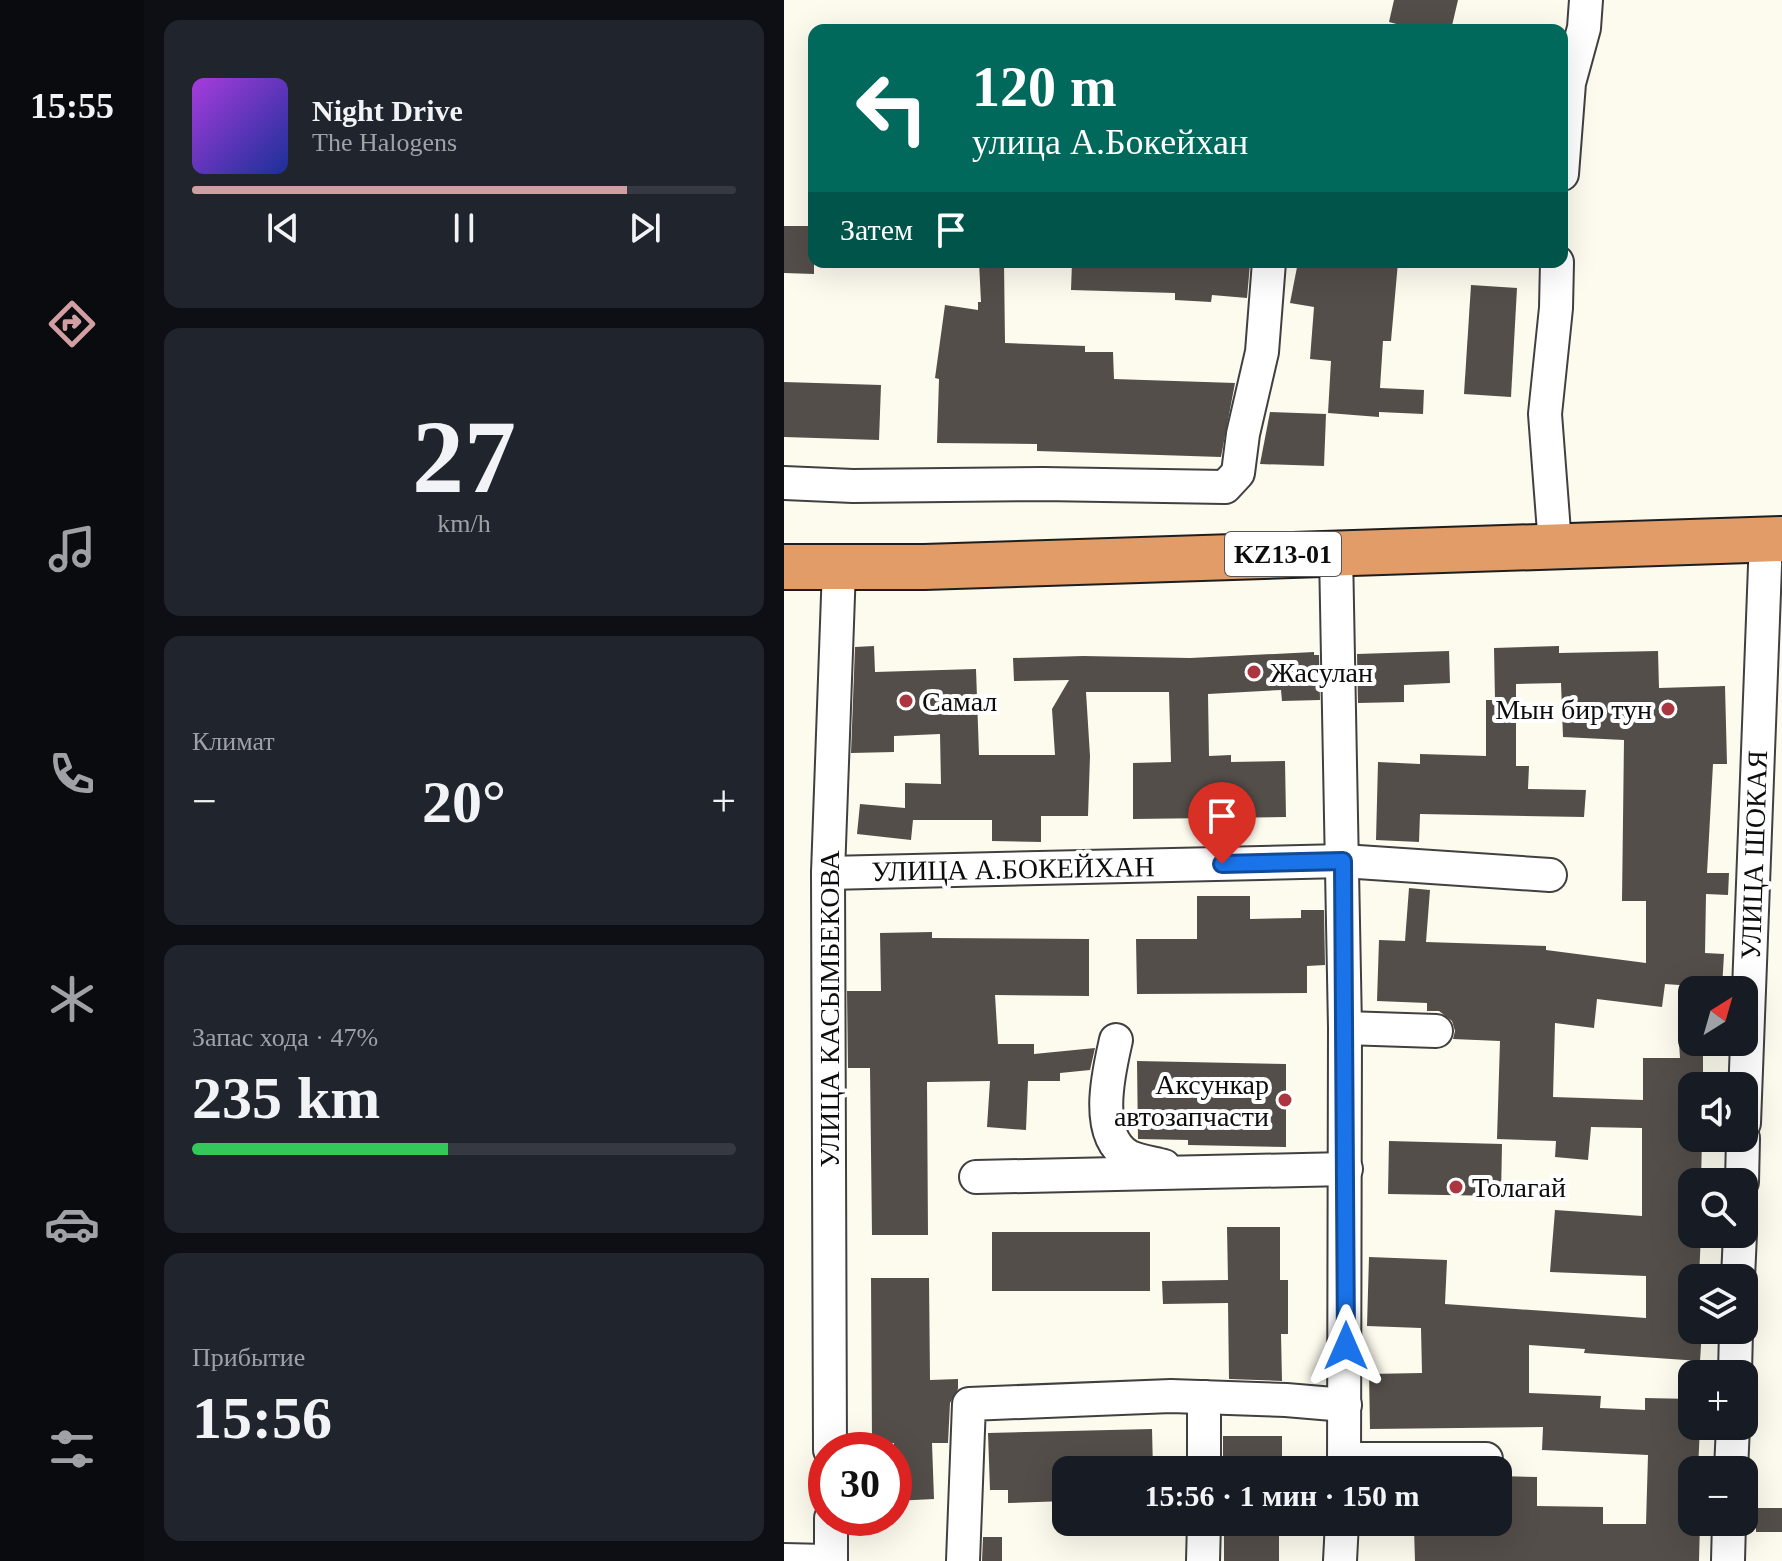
<!DOCTYPE html>
<html lang="ru">
<head>
<meta charset="utf-8">
<style>
  :root { --surface:#171b24; --page:#20242c; --text:#f1f3f6; --muted:#9ea1a6; --line:#363941; --accent:#d29ea4 }
  body { margin:0; font-family:Georgia,serif; background:var(--page); color:var(--text); height:100vh; display:flex; flex-direction:column; font-size:30px; white-space:nowrap }
  * { box-sizing:border-box; margin:0 }
  p { font-size:26px; color:var(--muted) }
  .icon { flex:none; width:44px; height:44px; fill:none; stroke:currentColor; stroke-width:2; stroke-linecap:round; stroke-linejoin:round }
  .map { position:relative; flex:1; overflow:hidden }
  .details { display:flex; flex-direction:column; gap:20px; padding:20px; background:#0d0f14; width:640px }
  .details>* { flex:none }
  .top-card { position:absolute; left:24px; top:24px; width:760px; height:244px; border-radius:16px; box-shadow:0 8px 32px #0002; background:#00695c; color:#fff; overflow:hidden }
  .needle { width:52px; rotate:37deg }
  .tools { position:absolute; left:894px; top:976px; display:grid; gap:16px }
  .tools a { display:grid; place-items:center; width:80px; height:80px; border-radius:16px; background:var(--surface); box-shadow:0 8px 32px #0002; font-size:40px }
  .speed { position:absolute; left:24px; top:1432px; display:flex; gap:16px; font-size:40px; font-weight:700; text-align:center }
  .speed>* { display:grid; place-content:center; width:104px; height:104px; border-radius:50%; background:var(--surface); box-shadow:0 8px 32px #0002; line-height:1 }
  .speed .limit { border:12px solid #d22; background:#fff; color:#111 }
  .pin { position:absolute; display:grid; place-items:center; width:68px; height:68px; color:#fff; margin:-82px -34px; border-radius:50% 50% 50% 0; rotate:-45deg; box-shadow:0 0 8px #0007 }
  .pin .icon { rotate:45deg }
  .me { position:absolute; width:88px; margin:-44px; rotate:0deg; stroke-linejoin:round; filter:drop-shadow(0 0 6px #0008) }
  .turn { display:flex; align-items:center; gap:28px; height:168px; padding:0 32px; font-size:36px }
  .turn .icon { width:104px; height:104px; stroke-width:2.5 }
  .turn b { display:block; font-size:56px; line-height:68px }
  .then { display:flex; align-items:center; height:76px; padding:0 32px; background:#0003; gap:16px; font-size:30px }
  .big { font-size:60px; font-weight:700; line-height:1.1 }
  .details .tile { flex:1; display:flex; flex-direction:column; justify-content:center; gap:12px; min-width:0; padding:0 28px; border-radius:16px; background:var(--page) }
  .details .dial { align-items:center; gap:0 }
  .dial b { font-size:104px; line-height:1 }
  .song { display:flex; align-items:center; gap:24px }
  .cover { width:96px; height:96px; border-radius:12px; background:linear-gradient(135deg,hsl(280 70% 55%),hsl(230 70% 35%)) }
  .played { height:8px; border-radius:4px; background:linear-gradient(90deg,var(--accent) 80%,var(--line) 80%) }
  .keys { display:flex; justify-content:space-around; direction:ltr }
  .heat { display:flex; justify-content:space-between; align-items:center; font-size:44px; direction:ltr }
  .charge { height:12px; border-radius:6px; background:linear-gradient(90deg,#34c759 47%,var(--line) 0) }
  .trip { position:absolute; left:268px; top:1456px; width:460px; height:80px; border-radius:16px; background:var(--surface); box-shadow:0 8px 32px #0002; font-weight:700; line-height:80px; text-align:center }
  main { display:flex; flex:1; min-height:0 }
  .tab-bar { display:flex; flex-direction:column; width:144px; justify-content:space-around; align-items:center; background:#090b0e; color:var(--muted) }
  .tab-bar .icon { width:56px; height:56px }
  .tab-bar .current { color:var(--accent) }
  .tab-bar b { font-size:36px; color:var(--text) }
  .map>svg:first-child { display:block }
  .building { fill:#544e4a }
  .lines { fill:none; stroke-linecap:round; stroke-linejoin:round }
  .minor-casing { stroke:#404040; stroke-width:36 }
  .highway-casing { stroke:#1e1e1e; stroke-width:48 }
  .minor { stroke:#fff; stroke-width:32 }
  .highway { stroke:#e29c67; stroke-width:44 }
  .route-casing { stroke:#114b97; stroke-width:20 }
  .route { stroke:#1a73e8; stroke-width:14 }
  .poi-dot { fill:#ab363f; stroke:#fff; stroke-width:3 }
  .labels { text-anchor:middle; dominant-baseline:central; stroke-width:8; stroke-linejoin:round; paint-order:stroke }
  .shield { fill:#fff; stroke:#565656; stroke-width:2 }
  .shield-label { font-size:26px; font-weight:bold; fill:#0d0d0d }
  .poi-label { font-size:28px; fill:#0d0d0d; stroke:#fff; text-anchor:start }
  .street-label { font-size:28px; fill:#0d0d0d; stroke:#fff }
</style>
</head>
<body>
<main>
<nav class="tab-bar">
<b>15:55</b>
<svg class="icon current" aria-label="directions" viewBox="0 0 24 24"><path d="M12 3l9 9-9 9-9-9zM9 14v-3h6M13 9l2 2-2 2"/></svg>
<svg class="icon" aria-label="music" viewBox="0 0 24 24"><path d="M9 18V5l10-2v13"/><circle cx="6" cy="18" r="3"/><circle cx="16" cy="16" r="3"/></svg>
<svg class="icon" aria-label="phone" viewBox="0 0 24 24"><path d="M5 4h4l2 5-3 2q2 4 5 5l2-3 5 2v4C11 20 4 13 5 4z"/></svg>
<svg class="icon" aria-label="climate" viewBox="0 0 24 24"><path d="M12 3v18M4 7l16 10M4 17L20 7"/></svg>
<svg class="icon" aria-label="car" viewBox="0 0 24 24"><path d="M5 17H2v-5l4-1 3-4h7l3 4 3 1v5h-3M9 17h6M6 11h13"/><circle cx="7" cy="17" r="2"/><circle cx="17" cy="17" r="2"/></svg>
<svg class="icon" aria-label="filters" viewBox="0 0 24 24"><path d="M4 7h16M4 17h16"/><circle cx="9" cy="7" r="2"/><circle cx="15" cy="17" r="2"/></svg>
</nav>
<section class="details">
<div class="tile">
<div class="song"><i class="cover"></i><div><b>Night Drive</b><p>The Halogens</p></div></div>
<div class="played"></div>
<div class="keys"><svg class="icon" aria-label="previous" viewBox="0 0 24 24"><path d="M18 5L8 12l10 7zM5 5v14"/></svg><svg class="icon" aria-label="pause" viewBox="0 0 24 24"><path d="M8 5v14M16 5v14"/></svg><svg class="icon" aria-label="next" viewBox="0 0 24 24"><path d="M6 5l10 7-10 7zM19 5v14"/></svg></div>
</div>
<div class="tile dial"><b>27</b><p>km/h</p></div>
<div class="tile"><p>Климат</p>
<div class="heat"><a>−</a><b class="big">20°</b><a>+</a></div>
</div>
<div class="tile"><p>Запас хода · 47%</p><b class="big">235 km</b><div class="charge"></div></div>
<div class="tile"><p>Прибытие</p><b class="big">15:56</b></div>
</section>
<div class="map">
<svg width="998" height="1561" viewBox="0 0 998 1561">
  <rect width="100%" height="100%" fill="#fdfaee"/>
  <g class="building">
    <polygon points="610,0 674,0 667,30 635,30 605,22"/>
    <polygon points="0,226 30,226 30,274 0,273"/>
    <polygon points="195,262 220,262 221,343 301,346 301,352 329,352 330,379 451,383 437,457 253,451 253,444 153,443 155,379 151,378 161,305 194,310 194,302 197,302"/>
    <polygon points="288,262 466,264 463,298 428,295 427,302 391,300 391,293 287,290"/>
    <polygon points="514,262 614,262 607,341 599,341 596,388 640,390 639,414 595,412 595,417 544,413 547,361 526,359 530,307 506,303"/>
    <polygon points="687,285 733,288 727,397 680,394"/>
    <polygon points="0,382 97,385 95,440 0,437"/>
    <polygon points="486,412 542,414 540,466 476,464"/>
    <polygon points="90,646 91,672 192,669 195,755 271,755 268,709 285,680 230,681 229,658 299,656 406,658 530,652 530,655 535,655 536,700 498,701 497,690 424,694 425,756 447,755 447,762 501,761 502,817 349,819 349,763 387,762 385,692 302,692 306,756 304,816 257,816 257,842 208,841 208,820 129,820 127,840 73,834 76,804 121,808 121,783 157,784 156,734 110,736 110,752 67,753 71,647"/>
    <polygon points="775,646 775,653 874,651 875,688 941,686 943,764 929,764 923,873 945,873 944,895 922,894 921,953 940,954 938,988 881,984 878,1007 813,999 810,1028 771,1023 769,1097 859,1100 859,1058 896,1058 895,1042 919,1042 919,1086 908,1086 908,1138 918,1138 917,1182 908,1182 908,1234 917,1234 915,1278 908,1278 908,1330 918,1330 916,1361 800,1353 801,1349 745,1345 745,1393 817,1396 816,1408 861,1410 861,1398 908,1399 908,1426 916,1426 914,1470 908,1470 908,1522 916,1522 915,1561 631,1561 630,1529 714,1526 714,1476 753,1477 753,1506 819,1507 819,1524 862,1524 864,1455 758,1450 759,1427 586,1429 585,1374 638,1373 637,1328 583,1326 585,1257 663,1260 661,1304 862,1318 862,1276 766,1272 771,1210 858,1216 858,1128 807,1127 804,1160 771,1157 772,1141 713,1139 716,1041 669,1039 671,1031 668,1021 655,1011 643,1011 643,1003 593,1001 595,940 621,941 625,888 646,890 642,942 762,946 762,950 862,963 862,901 838,901 840,740 779,737 777,683 732,684 732,766 745,766 744,789 802,790 800,817 636,814 635,842 592,840 594,762 636,764 636,754 702,756 702,700 711,700 710,648"/>
    <polygon points="665,651 666,683 620,685 620,702 574,703 573,654"/>
    <polygon points="413,896 466,896 466,919 517,918 517,910 540,910 541,965 523,966 523,993 353,994 352,939 413,939"/>
    <polygon points="148,932 148,938 305,939 305,996 211,995 214,1044 250,1044 250,1054 311,1048 306,1070 276,1073 276,1081 244,1081 242,1130 203,1127 206,1081 143,1082 144,1235 88,1235 86,1068 64,1068 63,991 97,991 96,933"/>
    <polygon points="353,1061 502,1064 502,1147 404,1145 404,1140 354,1139"/>
    <polygon points="605,1141 718,1144 717,1196 604,1194"/>
    <polygon points="443,1227 496,1227 496,1280 504,1280 504,1334 497,1334 498,1381 445,1379 444,1303 379,1304 378,1281 444,1280"/>
    <rect x="208" y="1232" width="158" height="59"/>
    <polygon points="87,1278 145,1278 146,1380 174,1379 174,1389 166,1403 164,1443 148,1443 150,1499 110,1501 110,1443 88,1443"/>
    <polygon points="368,1429 369,1470 282,1470 282,1501 224,1503 224,1490 206,1490 204,1433"/>
    <rect x="439" y="1436" width="59" height="34"/>
    <rect x="972" y="1508" width="26" height="24"/>
    <rect x="440" y="1522" width="55" height="39"/>
    <polygon points="199,1537 218,1537 218,1561 198,1561"/>
  </g>
  <g class="lines">
    <defs>
      <g id="minor">
        <polyline points="778,174 785,83 800,28 802,0"/>
        <polyline points="0,483 69,486 259,484 441,487 454,473 459,434 478,352 485,262"/>
        <polyline points="771,545 761,414 772,308 773,262"/>
        <polyline points="552,552 561,1028 560,1470"/>
        <polyline points="44,873 559,861 766,875"/>
        <polyline points="561,1028 652,1031"/>
        <path d="M332 1040C325 1071 309 1135 344 1156 354 1161 369 1163 380 1166"/>
        <polyline points="960,1123 982,539"/>
        <polyline points="192,1177 562,1169"/>
        <polyline points="958,1182 959,1138"/>
        <polyline points="954,1278 956,1234"/>
        <polyline points="951,1374 952,1330"/>
        <polyline points="46,1450 44,873 55,568"/>
        <polyline points="560,1459 702,1459"/>
        <polyline points="420,1470 420,1397"/>
        <polyline points="947,1470 949,1426"/>
        <polyline points="47,1518 47,1561"/>
        <polyline points="0,1560 42,1561"/>
        <polyline points="179,1561 185,1404 387,1396 502,1400 561,1405"/>
        <polyline points="419,1561 420,1522"/>
        <polyline points="556,1561 558,1522"/>
        <polyline points="944,1561 945,1522"/>
      </g>
      <polyline id="highway" points="0,567 140,567 998,539"/>
    </defs>
    <use href="#minor" class="minor-casing"/>
    <use href="#highway" class="highway-casing"/>
    <use href="#minor" class="minor"/>
    <use href="#highway" class="highway"/>
  </g>
  <g class="lines">
    <defs>
      <polyline id="route" points="438,864 559,861 562,1346"/>
    </defs>
    <use href="#route" class="route-casing"/>
    <use href="#route" class="route"/>
  </g>
  <g class="poi-dot">
    <circle cx="470" cy="672" r="8"/>
    <circle cx="122" cy="701" r="8"/>
    <circle cx="884" cy="709" r="8"/>
    <circle cx="501" cy="1100" r="8"/>
    <circle cx="672" cy="1187" r="8"/>
  </g>
  <g class="labels">
    <rect class="shield" x="441" y="532" width="116" height="44" rx="6"/>
    <g class="shield-label">
      <text x="499" y="554">KZ13-01</text>
    </g>
    <g class="poi-label">
      <text x="486" y="672">Жасулан</text>
      <text x="138" y="701">Самал</text>
      <text x="868" y="709" text-anchor="end">Мын бир тун</text>
      <text x="485" y="1084" text-anchor="end">Аксункар<tspan x="485" dy="32">автозапчасти</tspan></text>
      <text x="688" y="1187">Толагай</text>
    </g>
    <g class="street-label">
      <text transform="translate(970 855) rotate(-88)">УЛИЦА ШОКАЯ</text>
      <text transform="translate(229 869) rotate(-1)">УЛИЦА А.БОКЕЙХАН</text>
      <text transform="translate(45 1009) rotate(-90)">УЛИЦА КАСЫМБЕКОВА</text>
    </g>
  </g>
</svg>
<div class="tools">
<a><svg class="needle" viewBox="-14 -14 28 28"><path d="M0-13l5 13h-10z" fill="#e53935"/><path d="M0 13l5-13h-10z" fill="#9ea1a6"/></svg></a>
<a><svg class="icon" aria-label="sound" viewBox="0 0 24 24"><path d="M4 9h4l5-4v14l-5-4H4zM17 9q2 3 0 6"/></svg></a>
<a><svg class="icon" aria-label="search" viewBox="0 0 24 24"><circle cx="10" cy="10" r="6"/><path d="M15 15l6 6"/></svg></a>
<a><svg class="icon" aria-label="layers" viewBox="0 0 24 24"><path d="M12 4l9 5-9 5-9-5zM3 14l9 5 9-5"/></svg></a>
<a>+</a>
<a>−</a>
</div>
<div class="speed"><div class="limit">30</div></div>
<div class="pin" style="left:438px;top:864px;background:#d93025"><svg class="icon" aria-label="arrive" viewBox="0 0 24 24"><path d="M6 21V4h12l-3 4 3 4H6"/></svg></div>
<svg class="me" style="left:562px;top:1346px" viewBox="-20 -20 40 40"><path d="M0-17L14 15 0 8-14 15z" fill="#1a73e8" stroke="#fff" stroke-width="4"/></svg>
<div class="trip">15:56 · 1 мин · 150 m</div>
<div class="top-card">
<div class="turn"><svg class="icon" aria-label="left" viewBox="0 0 24 24"><path d="M17 20v-9H6M10 6l-5 5 5 5"/></svg><div><b>120 m</b>улица А.Бокейхан</div></div>
<div class="then">Затем<svg class="icon" aria-label="arrive" viewBox="0 0 24 24"><path d="M6 21V4h12l-3 4 3 4H6"/></svg></div>
</div>
</div>
</main>
</body>
</html>
